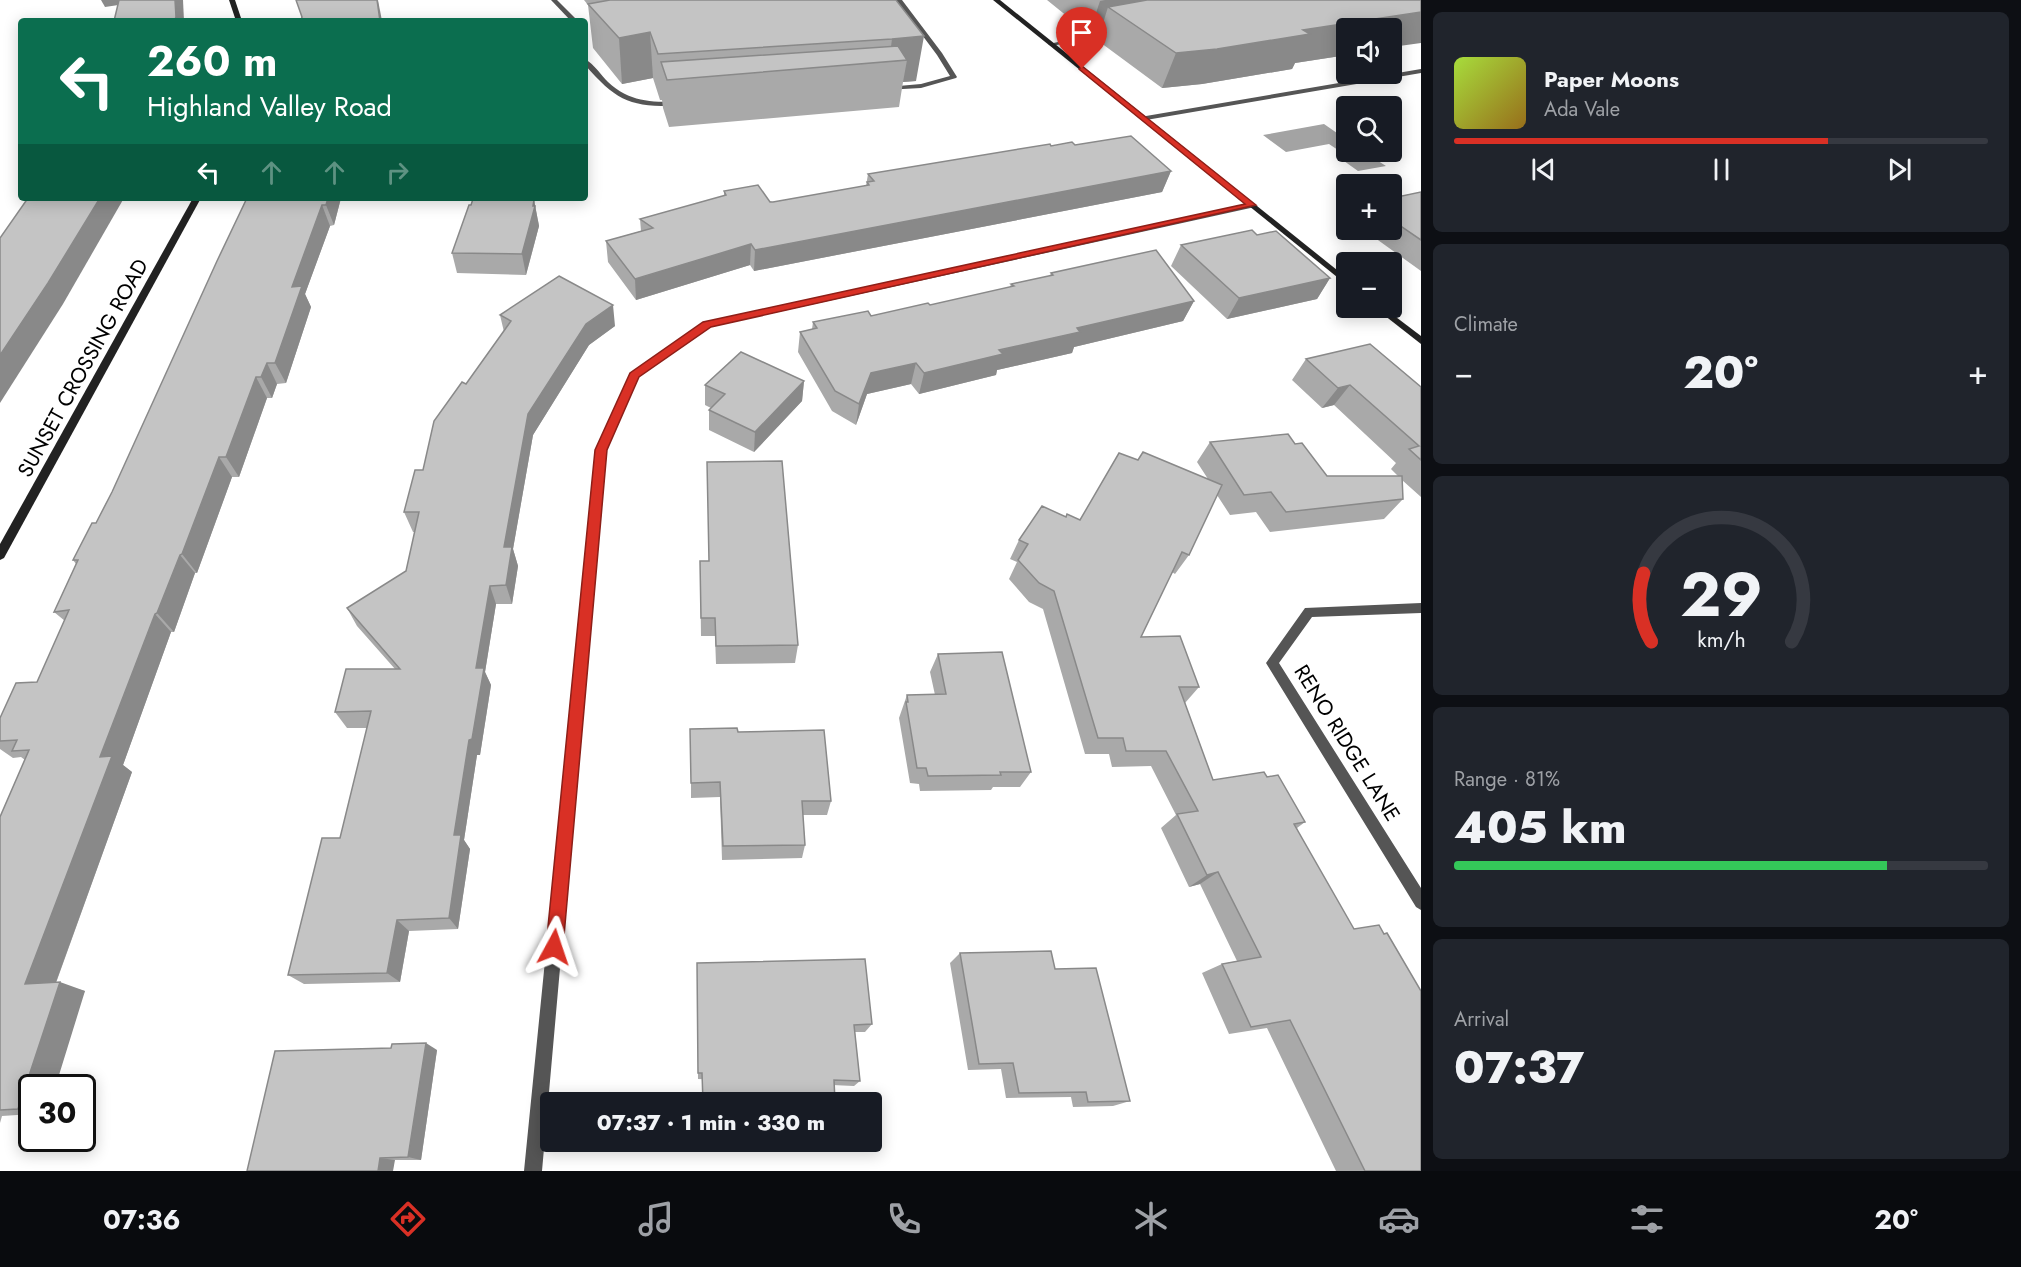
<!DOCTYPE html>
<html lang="en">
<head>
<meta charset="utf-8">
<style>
  :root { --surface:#171b24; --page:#20242c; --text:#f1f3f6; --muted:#9ea1a6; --line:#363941; --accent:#d93025 }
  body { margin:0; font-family:Jost,sans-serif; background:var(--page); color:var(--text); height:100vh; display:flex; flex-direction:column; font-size:22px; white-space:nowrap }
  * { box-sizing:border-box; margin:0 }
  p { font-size:20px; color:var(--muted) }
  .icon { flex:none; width:33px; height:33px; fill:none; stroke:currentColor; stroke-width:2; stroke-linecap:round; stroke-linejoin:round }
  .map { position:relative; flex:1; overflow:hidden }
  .sheet { display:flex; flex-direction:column; gap:12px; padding:12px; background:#0d0f14; width:600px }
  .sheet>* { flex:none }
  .hud { position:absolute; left:18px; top:18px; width:570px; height:183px; border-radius:6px; box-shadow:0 3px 15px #0003; background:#0b6e4f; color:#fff; overflow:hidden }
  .tools { position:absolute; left:1336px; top:18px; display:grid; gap:12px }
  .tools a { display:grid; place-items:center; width:66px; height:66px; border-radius:6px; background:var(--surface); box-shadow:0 3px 15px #0003; font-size:30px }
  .speed { position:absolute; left:18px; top:1074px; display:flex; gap:12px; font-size:30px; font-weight:700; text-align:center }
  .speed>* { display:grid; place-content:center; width:78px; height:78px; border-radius:50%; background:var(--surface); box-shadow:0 3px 15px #0003; line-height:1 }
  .speed .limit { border:3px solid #111; border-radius:9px; background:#fff; color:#111 }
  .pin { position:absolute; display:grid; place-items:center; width:51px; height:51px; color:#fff; margin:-62px -26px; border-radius:50% 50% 50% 0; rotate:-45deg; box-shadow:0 0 6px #0007 }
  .pin .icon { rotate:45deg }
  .me { position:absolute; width:66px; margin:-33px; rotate:5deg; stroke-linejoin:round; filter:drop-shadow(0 0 4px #0008) }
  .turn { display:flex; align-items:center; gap:21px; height:126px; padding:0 30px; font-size:27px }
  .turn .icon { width:78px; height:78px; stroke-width:2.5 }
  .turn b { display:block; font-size:42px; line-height:51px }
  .lanes { display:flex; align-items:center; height:57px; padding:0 30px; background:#0003; justify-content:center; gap:30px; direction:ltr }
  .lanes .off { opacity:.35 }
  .big { font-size:45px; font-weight:800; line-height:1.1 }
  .sheet .widget { flex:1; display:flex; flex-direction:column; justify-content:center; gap:9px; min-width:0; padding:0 21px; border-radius:9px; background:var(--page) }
  .sheet .dial { align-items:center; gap:0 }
  .dial svg { height:156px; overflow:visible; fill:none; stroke:var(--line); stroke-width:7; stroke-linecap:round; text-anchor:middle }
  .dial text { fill:var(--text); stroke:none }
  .song { display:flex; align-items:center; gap:18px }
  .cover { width:72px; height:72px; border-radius:9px; background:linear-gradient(135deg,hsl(80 70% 55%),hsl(40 70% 35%)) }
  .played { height:6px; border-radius:3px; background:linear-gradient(90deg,var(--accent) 70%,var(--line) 70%) }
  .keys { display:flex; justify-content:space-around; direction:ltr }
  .heat { display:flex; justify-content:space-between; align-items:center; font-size:33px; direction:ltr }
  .charge { height:9px; border-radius:4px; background:linear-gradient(90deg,#34c759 81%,var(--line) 0) }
  .trip { position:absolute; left:540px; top:1092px; width:342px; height:60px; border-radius:6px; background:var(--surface); box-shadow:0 3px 15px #0003; font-weight:800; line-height:60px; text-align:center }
  .tab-bar { display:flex; height:96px; justify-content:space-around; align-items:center; background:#090b0e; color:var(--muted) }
  .tab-bar .icon { width:42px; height:42px }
  .tab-bar .current { color:var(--accent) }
  .tab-bar b { font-size:27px; color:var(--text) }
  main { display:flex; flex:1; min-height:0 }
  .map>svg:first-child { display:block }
  .water { fill:#a3a3a3 }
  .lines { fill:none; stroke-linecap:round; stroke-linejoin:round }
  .lane { fill:#555; fill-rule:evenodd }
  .street { fill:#555; fill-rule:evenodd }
  .secondary { fill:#222; fill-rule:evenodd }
  .wall { fill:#a9a9a9 }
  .shaded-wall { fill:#898989 }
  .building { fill:#c4c4c4; stroke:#898989; stroke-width:1.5 }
  .route { fill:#d93025; stroke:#8d1f18; stroke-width:1.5 }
  .labels { text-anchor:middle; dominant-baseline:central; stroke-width:4.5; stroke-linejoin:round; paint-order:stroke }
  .street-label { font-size:21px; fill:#000; stroke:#fff }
</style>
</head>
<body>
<main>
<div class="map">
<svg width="1421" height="1171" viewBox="0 0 1421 1171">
  <rect width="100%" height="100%" fill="#fff"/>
  <polygon class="water" points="1324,124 1347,140 1342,142 1347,145 1347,152 1364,152 1386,166 1358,171 1337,156 1344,154 1329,144 1286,152 1263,135"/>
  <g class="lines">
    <g class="lane">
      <polygon points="551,0 557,0 578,21 571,21"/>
      <polygon points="896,0 902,0 942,53 957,77 956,78 921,88 885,90 885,88 887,87 921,84 950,76 937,55"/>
      <polygon points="1115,31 1117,32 1117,34 1051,46 1048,44"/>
      <path d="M585 59C594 64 601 75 608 82 629 102 651 102 678 102L682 104 678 106C629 107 617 101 585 65Z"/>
    </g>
    <g class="street">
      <polygon points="1421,69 1421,73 1146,120 1142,118 1146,116"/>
      <polygon points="1252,203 1256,205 1255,207 710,327 638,377 606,450 542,1171 524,1171 596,450 631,373 704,323"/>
      <polygon points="1421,603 1421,613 1312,617 1279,663 1421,888 1421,910 1416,907 1266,663 1305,608"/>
    </g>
    <g class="secondary">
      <polygon points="229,0 235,0 242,21 236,21"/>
      <polygon points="993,0 1000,0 1347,278 1347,285"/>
      <polygon points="193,198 201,198 4,558 0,560 0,544"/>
      <polygon points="1375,308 1384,308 1421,336 1421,344"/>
    </g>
  </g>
  <g class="wall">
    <polygon points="584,0 896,0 916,81 903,82 899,107 669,127 663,108 662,100 660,100 653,78 622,84 593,48 588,5"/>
    <polygon points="1047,0 1421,0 1347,28 1347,55 1295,63 1292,69 1202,84 1162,88 1097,40 1100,33 1089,34"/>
    <polygon points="1075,145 1171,171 1162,192 754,271 750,265 636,300 608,262 606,241 641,231 640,219 724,196 724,191 773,202 866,186 868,174 1051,146"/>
    <polygon points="1421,192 1421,271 1364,230 1392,230 1392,198"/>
    <polygon points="247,198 341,198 334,225 330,226 305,294 311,307 286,383 277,384 272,398 267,398 239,477 232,477 197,573 195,573 174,632 171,632 123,765 132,772 56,983 85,991 32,1088 32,1114 2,1116 0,1123 0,817 25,760 21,757 13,758 0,749 0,718 37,682 65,621 54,612 76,564 73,560 96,523 112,492"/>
    <polygon points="534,200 539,226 526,275 457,273 452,253"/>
    <polygon points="1257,235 1330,278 1317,299 1227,319 1171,266 1181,245"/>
    <polygon points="1051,273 1194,301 1183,321 1074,347 1072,353 997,370 996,375 919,394 911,384 867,394 856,425 832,411 798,352 800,332 812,329 813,322 871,316 930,305 1010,287 1011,284 1050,276"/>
    <polygon points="500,315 615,326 589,345 533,435 513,549 518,566 512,604 496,604 485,672 491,685 480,755 477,755 464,840 470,849 458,929 409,931 400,982 304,984 288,975 340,838 367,728 347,728 335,712 395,669 357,626 347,608 406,571 415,532 413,532 404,512 423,470 466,384 504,332"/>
    <polygon points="1306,359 1421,387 1421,497 1402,480 1403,499 1384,519 1270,532 1256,512 1230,515 1217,495 1189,555 1175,574 1172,572 1141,637 1199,687 1185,703 1213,780 1267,777 1305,822 1297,828 1421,1171 1336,1171 1267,1028 1229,1034 1202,973 1222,964 1237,961 1200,884 1189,887 1161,828 1176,815 1151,766 1112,767 1109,754 1085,754 1043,609 1029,602 1009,579 1017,562 1010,559 1019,540 1066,517 1080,520 1138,460 1208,479 1197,462 1210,442 1295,444 1327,476 1398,476 1391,469 1396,463 1334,405 1322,408 1292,380"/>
    <polygon points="804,381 802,401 754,452 709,430 709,410 711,408 705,405 705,385"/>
    <polygon points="700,561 798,645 795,663 716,664 715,636 701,636"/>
    <polygon points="938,654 1031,772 1020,787 993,787 991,790 920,791 919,784 910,783 899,718 907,695 935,695 930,672"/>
    <polygon points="738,732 831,801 827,815 803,815 805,845 802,858 722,860 720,797 691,798 691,783"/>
    <polygon points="960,953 1055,969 1130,1101 1113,1106 1073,1107 1071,1097 1006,1098 1001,1069 968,1070 950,963"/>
    <polygon points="697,963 872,1024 865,1032 855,1032 860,1081 854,1086 698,1079"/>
    <polygon points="437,1050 421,1160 395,1160 247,1171"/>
  </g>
  <g class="shaded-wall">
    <polygon points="101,0 131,0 132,3 105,7"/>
    <polygon points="175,0 183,0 184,21 174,21"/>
    <polygon points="377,0 378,0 382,21 380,21"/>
    <polygon points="1105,0 1179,0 1108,7 1100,33 1089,34 1100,1"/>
    <polygon points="1421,12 1421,43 1392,47 1392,28 1347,28 1347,55 1295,63 1292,69 1202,84 1162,88 1176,53 1303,30"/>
    <polygon points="650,32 653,78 622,84 619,38"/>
    <polygon points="924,36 916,81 903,82 907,60 889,62 892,39"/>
    <polygon points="1171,171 1162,192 754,271 755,250"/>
    <polygon points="100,198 124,198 63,304 0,403 0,355"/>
    <polygon points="328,198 341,198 334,225 326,205"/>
    <polygon points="534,200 539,226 526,275 522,254"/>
    <polygon points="322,205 330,226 305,294 311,307 286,383 275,363 292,287"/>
    <polygon points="751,244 750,265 636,300 635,279"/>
    <polygon points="1330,278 1317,299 1227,319 1239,298"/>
    <polygon points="1194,301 1183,321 1074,347 1072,353 997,370 996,375 919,394 924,373 1077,328"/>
    <polygon points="613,305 615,326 589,345 533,435 513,549 518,566 512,604 506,585 504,547 528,414 586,324"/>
    <polygon points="267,363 277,384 272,398 261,377"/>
    <polygon points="916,363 911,384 867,394 856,425 859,404 871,373"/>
    <polygon points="256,377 267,398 239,477 226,457"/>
    <polygon points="804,381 802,401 754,452 755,432"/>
    <polygon points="1350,385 1334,405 1322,408 1338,388"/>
    <polygon points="219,457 232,477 197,573 182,554"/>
    <polygon points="180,555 195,573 174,632 157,613"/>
    <polygon points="490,586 496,604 485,672 491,685 480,755 477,755 464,840 470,849 458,929 449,918 454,835 476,668"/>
    <polygon points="155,614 171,632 123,765 132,772 52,993 25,984 100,757"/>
    <polygon points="1218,872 1200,884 1189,887 1207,875"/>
    <polygon points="397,920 409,931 400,982 387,973"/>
    <polygon points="60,982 85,991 55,1088 32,1088 32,1111 18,1109"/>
    <polygon points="426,1043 437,1050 421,1160 408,1157"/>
    <polygon points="380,1158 395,1160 393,1171 378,1171"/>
  </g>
  <g class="building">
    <polygon points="119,0 175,0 176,17 174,21 114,21"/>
    <polygon points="296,0 377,0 380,21 301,21 302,17"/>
    <polygon points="610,0 896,0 924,36 892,39 658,54 650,32 619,38 588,4"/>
    <polygon points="1147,0 1421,0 1421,12 1303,30 1310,34 1217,49 1176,53 1108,7"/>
    <polygon points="898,46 907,60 667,80 661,62"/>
    <polygon points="1131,136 1171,171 755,250 751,244 635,279 606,241 653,228 640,219 726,195 724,191 758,185 770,202 773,202 869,185 867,182 874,181 868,174 1050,144 1051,146 1072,142 1075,145"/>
    <polygon points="1421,192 1421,240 1392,220 1392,206 1393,206 1392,205 1392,198"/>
    <polygon points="28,198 100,198 48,283 0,355 0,238"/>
    <polygon points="247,198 328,198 326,205 322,205 292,287 302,286 275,363 267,363 261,377 256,377 226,457 219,457 182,554 180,555 157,613 155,614 100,757 112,756 25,984 60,982 18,1109 0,1110 0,817 29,750 12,751 17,740 0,741 0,718 16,683 37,682 69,610 54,612 78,560 73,560 92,523 96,523 112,492 217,261"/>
    <polygon points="473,199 534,200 533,206 535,206 522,254 452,253 469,205 471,205"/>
    <polygon points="1252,230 1257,235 1276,231 1330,278 1239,298 1181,245"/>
    <polygon points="1156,250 1194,301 1077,328 1080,332 999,350 1003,354 924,373 916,363 871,373 859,404 835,391 800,332 817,328 813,322 868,311 871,316 928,303 930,305 1014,286 1011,284 1053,275 1051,273"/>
    <polygon points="559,276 613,305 586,324 528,414 504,547 512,547 506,585 490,586 476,668 484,668 472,739 469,740 454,835 461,835 449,918 397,920 387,973 288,975 322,838 340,838 371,711 335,712 346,669 400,669 347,608 406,571 419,512 404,512 415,470 423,470 434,421 462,382 466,384 511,321 500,315"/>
    <polygon points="1370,344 1421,387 1421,460 1409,449 1419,446 1350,385 1338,388 1306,359"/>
    <polygon points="741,352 804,381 755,432 709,410 725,394 705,385"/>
    <polygon points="1288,434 1295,444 1302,443 1327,476 1402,476 1403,499 1286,512 1271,492 1244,495 1210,442"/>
    <polygon points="1143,452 1222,485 1189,555 1182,552 1141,637 1180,636 1199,687 1179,687 1213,780 1264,772 1267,777 1278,775 1305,822 1294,824 1354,929 1379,925 1384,934 1387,933 1421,991 1421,1171 1365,1171 1290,1020 1251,1027 1222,964 1261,957 1218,872 1207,875 1177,814 1198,811 1166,751 1126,751 1123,738 1098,738 1054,591 1039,583 1018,560 1028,544 1019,540 1042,506 1066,517 1067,514 1080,520 1119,453 1138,460"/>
    <polygon points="782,461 798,645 716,646 715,618 701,618 700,561 709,561 707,462"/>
    <polygon points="1002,652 1031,772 1000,772 1001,775 928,776 926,768 917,768 906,702 908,702 907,695 946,694 938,654"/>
    <polygon points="737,728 738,732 824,730 831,801 802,801 805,845 723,846 720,782 691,783 690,729"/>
    <polygon points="1051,951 1055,969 1096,968 1130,1101 1088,1102 1086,1092 1019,1093 1013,1063 979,1064 960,953"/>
    <polygon points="865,959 872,1024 854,1025 860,1081 834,1080 835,1102 703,1102 702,1073 698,1073 697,963"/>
    <polygon points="426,1043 408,1157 380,1158 378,1171 247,1171 275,1051 391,1048 392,1044"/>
  </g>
  <polygon class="route" points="1082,66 1256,205 711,327 639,377 607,450 563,947 561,953 554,956 548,953 546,947 595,450 630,373 703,322 1245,204 1080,70 1079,69"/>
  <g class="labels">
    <g class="street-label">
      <text transform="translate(83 368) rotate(-61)">SUNSET CROSSING ROAD</text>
      <text transform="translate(1347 743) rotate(58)">RENO RIDGE LANE</text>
    </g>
  </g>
</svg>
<div class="tools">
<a><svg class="icon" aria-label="sound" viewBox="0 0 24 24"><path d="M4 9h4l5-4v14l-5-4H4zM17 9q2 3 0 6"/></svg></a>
<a><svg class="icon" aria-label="search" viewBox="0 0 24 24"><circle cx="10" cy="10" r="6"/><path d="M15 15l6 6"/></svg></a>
<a>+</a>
<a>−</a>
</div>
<div class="speed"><div class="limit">30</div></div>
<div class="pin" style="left:1082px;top:69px;background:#d93025"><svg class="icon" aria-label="arrive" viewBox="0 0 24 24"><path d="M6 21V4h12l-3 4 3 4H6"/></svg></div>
<svg class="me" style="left:554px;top:947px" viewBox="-20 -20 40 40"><path d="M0-17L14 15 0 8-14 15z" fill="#d93025" stroke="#fff" stroke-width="4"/></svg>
<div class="trip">07:37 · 1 min · 330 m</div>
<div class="hud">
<div class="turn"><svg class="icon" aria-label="left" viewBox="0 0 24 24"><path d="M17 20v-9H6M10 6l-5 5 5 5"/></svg><div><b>260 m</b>Highland Valley Road</div></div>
<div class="lanes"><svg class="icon" aria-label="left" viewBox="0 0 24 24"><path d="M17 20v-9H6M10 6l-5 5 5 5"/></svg><svg class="icon off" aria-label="ahead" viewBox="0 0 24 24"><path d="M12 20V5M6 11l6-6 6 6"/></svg><svg class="icon off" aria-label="ahead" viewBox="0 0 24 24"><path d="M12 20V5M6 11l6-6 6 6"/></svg><svg class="icon off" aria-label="right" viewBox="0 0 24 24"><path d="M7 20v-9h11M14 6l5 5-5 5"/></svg></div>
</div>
</div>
<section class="sheet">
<div class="widget">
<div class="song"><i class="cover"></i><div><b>Paper Moons</b><p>Ada Vale</p></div></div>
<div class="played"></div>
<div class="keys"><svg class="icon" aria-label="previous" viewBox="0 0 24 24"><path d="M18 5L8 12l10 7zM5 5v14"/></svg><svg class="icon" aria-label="pause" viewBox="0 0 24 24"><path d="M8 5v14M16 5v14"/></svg><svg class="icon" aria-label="next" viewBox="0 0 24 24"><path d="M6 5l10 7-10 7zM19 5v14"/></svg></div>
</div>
<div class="widget"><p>Climate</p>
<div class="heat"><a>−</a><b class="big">20°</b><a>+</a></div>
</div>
<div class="widget dial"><svg viewBox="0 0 100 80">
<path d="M14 69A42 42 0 1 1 86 69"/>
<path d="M14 69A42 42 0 0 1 10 34" stroke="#d93025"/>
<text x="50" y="56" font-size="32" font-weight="700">29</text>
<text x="50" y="72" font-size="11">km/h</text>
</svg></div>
<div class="widget"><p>Range · 81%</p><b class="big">405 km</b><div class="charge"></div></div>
<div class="widget"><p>Arrival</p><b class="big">07:37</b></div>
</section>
</main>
<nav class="tab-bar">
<b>07:36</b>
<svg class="icon current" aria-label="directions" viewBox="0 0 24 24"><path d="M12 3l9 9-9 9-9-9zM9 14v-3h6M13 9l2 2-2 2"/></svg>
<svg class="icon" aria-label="music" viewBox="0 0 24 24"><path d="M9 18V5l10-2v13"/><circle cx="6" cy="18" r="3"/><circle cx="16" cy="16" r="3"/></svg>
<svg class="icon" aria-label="phone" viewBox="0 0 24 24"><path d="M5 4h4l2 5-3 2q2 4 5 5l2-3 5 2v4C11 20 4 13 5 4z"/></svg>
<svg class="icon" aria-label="climate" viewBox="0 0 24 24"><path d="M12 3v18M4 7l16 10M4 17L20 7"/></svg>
<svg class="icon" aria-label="car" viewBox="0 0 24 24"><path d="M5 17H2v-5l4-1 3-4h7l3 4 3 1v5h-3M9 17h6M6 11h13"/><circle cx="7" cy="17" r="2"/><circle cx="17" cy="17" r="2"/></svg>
<svg class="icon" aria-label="filters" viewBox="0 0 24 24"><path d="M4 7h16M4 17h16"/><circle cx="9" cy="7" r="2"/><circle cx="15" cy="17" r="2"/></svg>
<b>20°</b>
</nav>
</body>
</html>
